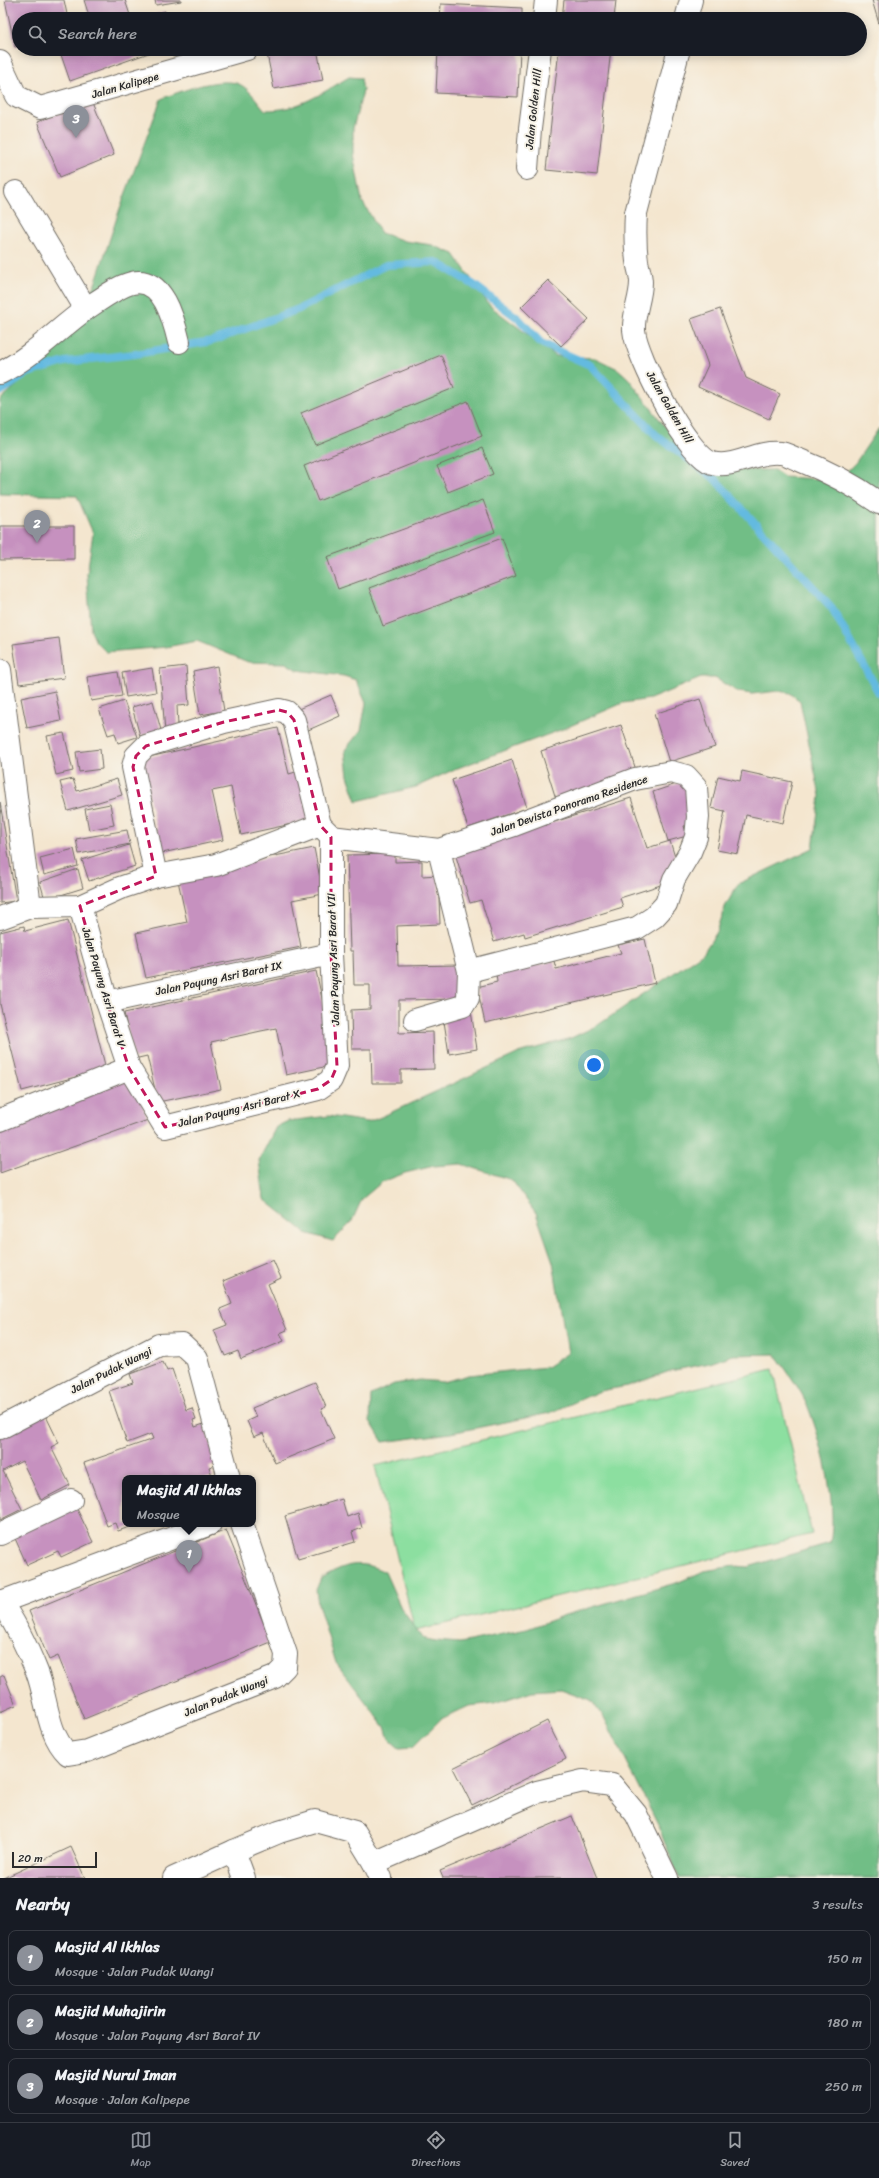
<!DOCTYPE html>
<html lang="en">
<head>
<meta charset="utf-8">
<style>
  :root { --surface:#171b24; --page:#20242c; --text:#f1f3f6; --muted:#9ea1a6; --line:#363941; --accent:#8c9099 }
  body { margin:0; font-family:Sriracha,sans-serif; background:var(--page); color:var(--text) }
  .scale { position:absolute; left:12px; bottom:10px; width:85px; box-sizing:border-box; padding-left:4px; border:2px solid #2b2b2b; border-top:0; font-size:11px; line-height:14px; white-space:nowrap; color:#2b2b2b; -webkit-text-stroke:3px #f7f3e8; paint-order:stroke }
  .you { position:absolute; left:594px; top:1065px; width:14px; height:14px; margin:-10px; border:3px solid #fff; border-radius:50%; background:#1a73e8; box-shadow:0 0 0 6px #1a73e833 }
  .badge { display:grid; place-items:center; width:26px; height:26px; border-radius:50%; background:var(--accent); color:#fff; font-size:13px; font-weight:700 }
  .pin { position:absolute; translate:-50% -33px; filter:drop-shadow(0 1px 2px #0008) }
  .pin::after { content:''; position:absolute; top:21px; width:14px; height:12px; background:inherit; clip-path:polygon(0 0,100% 0,50% 100%) }
  .popup { position:absolute; left:122px; top:1475px; width:134px; height:52px; box-sizing:border-box; display:grid; place-content:center; border-radius:8px; background:var(--surface); filter:drop-shadow(0 1px 3px #0005); font-size:13px; white-space:nowrap; color:var(--muted) }
  .popup b { font-size:15px; color:var(--text) }
  .popup::after { content:''; position:absolute; left:50%; top:100%; margin-left:-8px; border:8px solid transparent; border-top-color:var(--surface) }
  .list { margin:0; padding:0; list-style:none }
  h2 { display:flex; justify-content:space-between; align-items:center; height:52px; margin:0; padding:0 16px; font-size:17px }
  h2 small { font-size:13px; font-weight:400; color:var(--muted) }
  .list li { display:grid; grid-template-columns:26px 1fr auto; gap:12px; align-items:center; box-sizing:border-box; height:56px; margin:0 8px 8px; padding:0 8px; border:1px solid var(--line); border-radius:8px }
  .list b { display:block; font-size:15px; white-space:nowrap }
  .list p { margin:0; font-size:13px; white-space:nowrap; color:var(--muted) }
  .list em { font-size:13px; font-style:normal; color:var(--muted) }
  .icon { flex:none; width:22px; height:22px; fill:none; stroke:currentColor; stroke-width:2; stroke-linecap:round; stroke-linejoin:round }
  .map { position:relative; flex:none; width:879px; height:1878px; overflow:hidden }
  .search { position:absolute; background:var(--surface); box-shadow:0 2px 10px #0003; left:12px; right:12px; top:12px; height:44px; display:flex; align-items:center; gap:10px; box-sizing:border-box; padding:0 14px; border-radius:22px; color:var(--muted); font-size:15px }
  .sheet { height:244px; background:var(--surface) }
  nav { display:flex; justify-content:space-around; align-items:center; box-sizing:border-box; height:56px; border-top:1px solid var(--line); background:var(--surface); font-size:11px; color:var(--muted) }
  nav a { display:grid; justify-items:center; gap:2px }
  nav .on { color:var(--accent) }
  .map>svg:first-child { display:block }
</style>
</head>
<body>
<div class="map">
<svg width="879" height="1878" viewBox="0 0 879 1878">
  <rect width="100%" height="100%" fill="#f7f3e8"/>
  <filter id="ink" filterUnits="userSpaceOnUse"><feTurbulence type="fractalNoise" baseFrequency=".025" numOctaves="2"/><feDisplacementMap in="SourceGraphic" scale="8" xChannelSelector="R" yChannelSelector="G"/><feConvolveMatrix kernelMatrix="1 2 1 2 8 2 1 2 1" color-interpolation-filters="sRGB"/></filter>
  <filter id="wash" filterUnits="userSpaceOnUse"><feTurbulence type="fractalNoise" baseFrequency=".012" numOctaves="4" result="noise"/><feDisplacementMap in="SourceGraphic" scale="16" xChannelSelector="R" yChannelSelector="G"/><feGaussianBlur stdDeviation="0.9" result="paint"/><feColorMatrix in="noise" values="0 0 0 0 0 0 0 0 0 0 0 0 0 0 0 0 0 1.4 0 .05"/><feComposite in="paint" operator="in"/></filter>
  <g filter="url(#wash)">
    <rect width="100%" height="100%" fill="#f4e6cf"/>
    <polygon fill="#8cdfa0" stroke="#5c8566" points="773,1369 812,1534 415,1631 375,1466"/>
    <path fill="#71be86" stroke="#4e7458" d="M349 77 361 78 363 91 353 128V154L362 201 381 233 405 241 432 245 454 254 490 306 556 356 595 358 618 369 628 378 667 429 708 470H774L784 477 838 480 856 462 879 428V1878H679L658 1825 606 1721 591 1700 561 1689 532 1691 495 1703 469 1706 441 1719 413 1747 399 1748 389 1739 385 1727 336 1663 318 1604 316 1590 321 1578C346 1564 359 1559 385 1572L401 1608 422 1638 435 1641 460 1643 527 1629 565 1615 679 1582 704 1571 734 1566 748 1567 830 1543C838 1504 821 1436 805 1400 797 1384 785 1369 775 1354L733 1355 710 1363 670 1371 628 1386 600 1391 550 1413 451 1433 383 1442 370 1421 371 1395 394 1384 420 1380 443 1382 469 1375 547 1367 568 1353 553 1262 536 1213 512 1180 461 1164 434 1166 405 1173 382 1182 362 1199 351 1223 333 1241 306 1233 264 1199 259 1160 276 1127 288 1121 329 1116 368 1122 381 1117 519 1053 571 1038 598 1025 703 953 717 932 725 907 738 884 813 848 820 796 800 701 790 693 778 691 752 694 738 692 715 678H701L650 699 623 703 563 729 455 769 416 787 357 801 348 776 345 750 361 730 366 703 356 680 344 676 297 670 286 663 248 662 197 641 166 647 106 652 96 642 91 631 87 574 93 533 77 496 0 494V400L47 358 95 284 119 211 161 99C181 91 214 78 236 83 248 86 257 101 265 110 298 111 322 93 349 77Z"/>
    <g fill="none" stroke-linecap="round" stroke-linejoin="round">
      <polyline stroke="#64bae0" stroke-width="8" points="0,392 28,373 65,362 135,354 212,341 299,309 386,265 436,262 474,285 519,319 541,343 590,365 656,435 714,478 832,608 879,693"/>
    </g>
    <g id="blocks">
      <g fill="#c691bf">
        <polygon points="5,0 64,0 68,19 19,19 19,46 15,47"/>
        <polygon points="84,0 125,0 131,18 90,19"/>
        <polygon points="155,0 181,0 181,1 156,5"/>
        <polygon points="564,0 616,0 614,19 562,19"/>
        <polygon points="872,0 879,0 879,24"/>
        <polygon points="441,4 522,8 522,19 440,19"/>
        <polygon points="165,11 168,19 142,19"/>
        <polygon points="59,49 160,49 70,81"/>
        <polygon points="266,49 317,49 323,80 274,89"/>
        <polygon points="438,49 520,49 518,97 436,93"/>
        <polygon points="559,49 611,49 597,175 546,170"/>
        <polygon points="92,100 114,155 60,177 37,122"/>
        <polygon points="548,280 589,319 561,346 521,307"/>
        <polygon points="720,309 746,378 780,394 769,419 698,387 708,365 691,319"/>
        <polygon points="441,355 454,388 315,445 301,413"/>
        <polygon points="468,401 482,436 318,501 304,466"/>
        <polygon points="482,448 493,474 448,492 437,466"/>
        <polygon points="483,500 495,532 338,589 327,557"/>
        <polygon points="0,526 74,526 74,559 0,560"/>
        <polygon points="502,538 516,576 383,626 369,588"/>
        <polygon points="59,638 64,678 19,684 13,644"/>
        <polygon points="186,666 189,705 177,706 178,726 165,732 160,669"/>
        <polygon points="217,666 224,711 200,715 193,671"/>
        <polygon points="152,668 156,692 126,697 122,673"/>
        <polygon points="118,672 122,696 91,701 87,677"/>
        <polygon points="55,691 61,721 27,728 21,698"/>
        <polygon points="331,695 340,716 306,731 296,710"/>
        <polygon points="700,699 715,747 669,762 654,714"/>
        <polygon points="124,701 137,737 118,743 115,733 108,735 99,709"/>
        <polygon points="153,701 161,730 140,736 132,707"/>
        <polygon points="621,725 637,773 556,799 541,751"/>
        <polygon points="278,728 289,774 299,771 310,820 241,835 231,787 222,789 212,791 223,840 162,853 140,759"/>
        <polygon points="64,733 73,771 56,775 47,736"/>
        <polygon points="100,749 102,769 79,772 76,752"/>
        <polygon points="512,760 527,808 468,828 452,780"/>
        <polygon points="742,771 792,782 783,823 746,815 738,854 717,850 725,811 711,808 718,776 740,781"/>
        <polygon points="73,779 77,791 117,779 122,795 68,811 60,782"/>
        <polygon points="685,781 693,823 684,826 687,836 668,841 653,792"/>
        <polygon points="631,798 647,848 670,841 678,867 666,870 670,882 620,898 623,907 525,937 524,933 494,942 481,900 470,903 455,853"/>
        <polygon points="0,802 16,901 0,903"/>
        <polygon points="110,804 114,825 89,830 85,809"/>
        <polygon points="127,830 130,844 79,854 76,839"/>
        <polygon points="129,845 135,866 89,881 82,860"/>
        <polygon points="314,848 323,894 292,900 301,947 146,978 136,933 187,922 177,876"/>
        <polygon points="74,849 78,866 44,875 40,858"/>
        <polygon points="395,854 395,862 422,861 422,876 438,875 440,924 397,926 398,966 461,965 462,999 399,1000 399,1033 433,1032 434,1069 401,1070 401,1083 372,1083 371,1049 352,1049 351,1010 370,1009 370,985 354,985 353,951 350,951 347,855"/>
        <polygon points="78,869 83,888 45,900 40,882"/>
        <polygon points="68,920 106,1069 22,1091 0,1004 0,932 24,926 25,931"/>
        <polygon points="645,939 655,983 485,1023 477,987 497,982 496,974 554,961 556,969 621,953 618,945"/>
        <polygon points="316,971 326,1017 323,1018 333,1065 286,1075 276,1028 261,1031 211,1042 221,1089 158,1102 147,1056 134,1059 124,1013"/>
        <polygon points="471,1011 477,1049 449,1054 443,1015"/>
        <polygon points="133,1078 148,1120 0,1173 0,1125"/>
        <polygon points="273,1260 281,1278 268,1284 287,1330 280,1333 284,1341 241,1359 238,1351 225,1356 214,1330 227,1325 220,1309 232,1304 223,1281"/>
        <polygon points="163,1362 167,1371 172,1369 186,1410 192,1408 196,1419 193,1420 195,1427 204,1424 218,1464 209,1467 213,1478 125,1478 125,1524 138,1524 118,1531 115,1523 107,1526 84,1463 153,1439 151,1434 127,1443 109,1391 133,1383 130,1374"/>
        <polygon points="315,1382 326,1407 321,1409 334,1439 275,1463 263,1433 254,1437 247,1421 256,1417 252,1408"/>
        <polygon points="44,1412 59,1443 51,1447 70,1485 41,1500 22,1461 3,1471 22,1509 0,1520 0,1433"/>
        <polygon points="342,1499 347,1517 358,1513 362,1528 352,1532 355,1542 298,1559 285,1516"/>
        <polygon points="75,1505 93,1542 61,1557 58,1551 27,1565 13,1534"/>
        <polygon points="226,1530 271,1642 84,1719 58,1656 49,1660 29,1611"/>
        <polygon points="4,1675 16,1705 0,1712 0,1677"/>
        <polygon points="547,1721 566,1759 472,1805 453,1768"/>
        <polygon points="572,1816 597,1878 443,1878 440,1871"/>
        <polygon points="71,1847 85,1878 4,1878"/>
      </g>
    </g>
  </g>
  <g filter="url(#ink)">
    <use href="#blocks" fill-opacity="0" stroke="#716c64" stroke-width="1"/>
    <g fill="none" stroke-linecap="round" stroke-linejoin="round">
      <defs>
        <g id="minor">
          <polyline points="544,19 546,0"/>
          <polyline points="686,19 691,0"/>
          <path d="M679 49 636 213C635 230 635 245 637 261 638 268 641 275 641 282 641 298 633 314 634 330 636 356 687 455 712 463 734 469 757 450 780 453 785 453 792 457 797 459 825 470 854 485 879 503"/>
          <polyline points="0,62 16,96 40,108 247,49"/>
          <polyline points="527,169 530,129 540,49"/>
          <path d="M86 309C100 300 116 287 132 283 163 275 174 321 179 342"/>
          <path d="M0 373C32 357 57 330 86 309L16 192"/>
          <polyline points="0,670 30,907"/>
          <polyline points="331,837 439,850 469,971 637,928 654,917 666,904 674,879 690,852 696,837 698,817 696,787 686,776 671,772 635,779 514,825 439,850"/>
          <polyline points="156,876 133,767 136,756 146,746 224,722 279,710 287,712 294,720 320,825"/>
          <polyline points="80,906 107,1002 129,1068 165,1127 318,1089 331,1080 337,1066 331,954 331,837"/>
          <polyline points="0,918 30,907 80,906 120,888 156,876 216,865 320,825 331,836"/>
          <polyline points="107,1002 331,954"/>
          <polyline points="415,1020 463,1006 468,998 469,971"/>
          <polyline points="0,1120 129,1068"/>
          <polyline points="0,1428 159,1345 182,1344 197,1358 229,1478"/>
          <polyline points="0,1534 71,1500"/>
          <path d="M0 1601C15 1622 27 1647 37 1672 47 1698 47 1734 68 1754L87 1751 275 1677 285 1667 286 1654 242 1524"/>
          <polyline points="1,1602 210,1524"/>
          <polyline points="234,1851 279,1832 315,1821 355,1832 374,1863 381,1878"/>
          <polyline points="374,1863 537,1792 583,1781 612,1785 636,1814 667,1878"/>
          <polyline points="174,1878 234,1851 244,1878"/>
        </g>
      </defs>
      <use href="#minor" stroke="#716c64" stroke-width="24"/>
      <use href="#minor" stroke="#fff" stroke-width="22"/>
    </g>
  </g>
  <path fill="none" stroke="#c2185b" stroke-width="3" stroke-dasharray="8 5" stroke-linejoin="round" d="M279 710 287 712 294 720 320 825 331 837V954L337 1066 331 1080 318 1089 165 1127 129 1068 107 1002 80 906 156 876 133 767 136 756 146 746 224 722Z"/>
  <g text-anchor="middle" stroke-width="4" stroke-linejoin="round" paint-order="stroke">
    <g font-size="11" fill="#2b2b2b" stroke="#f7f3e8">
      <text transform="translate(125 85) rotate(-16)" y="4">Jalan Kalipepe</text>
      <text transform="translate(533 109) rotate(-84)" y="4">Jalan Golden Hill</text>
      <text transform="translate(670 407) rotate(60)" y="4">Jalan Golden Hill</text>
      <text transform="translate(569 805) rotate(-19)" y="4">Jalan Devista Panorama Residence</text>
      <text transform="translate(333 959) rotate(-92)" y="4">Jalan Payung Asri Barat VII</text>
      <text transform="translate(219 978) rotate(-12)" y="4">Jalan Payung Asri Barat IX</text>
      <text transform="translate(104 987) rotate(73)" y="4">Jalan Payung Asri Barat V</text>
      <text transform="translate(239 1108) rotate(-14)" y="4">Jalan Payung Asri Barat X</text>
      <text transform="translate(111 1370) rotate(-27)" y="4">Jalan Pudak Wangi</text>
      <text transform="translate(226 1696) rotate(-22)" y="4">Jalan Pudak Wangi</text>
    </g>
  </g>
</svg>
<div class="scale">20 m</div>
<div class="you"></div>
<div class="pin badge" style="left:189px;top:1573px">1</div>
<div class="popup"><b>Masjid Al Ikhlas</b>Mosque</div>
<div class="pin badge" style="left:37px;top:543px">2</div>
<div class="pin badge" style="left:76px;top:138px">3</div>
<div class="search"><svg class="icon" aria-label="search" viewBox="0 0 24 24"><circle cx="10" cy="10" r="6"/><path d="M15 15l6 6"/></svg>Search here</div>
</div>
<section class="sheet">
<h2>Nearby<small>3 results</small></h2>
<ul class="list">
<li><span class="badge">1</span><div><b>Masjid Al Ikhlas</b><p>Mosque · Jalan Pudak Wangi</p></div><em>150 m</em></li>
<li><span class="badge">2</span><div><b>Masjid Muhajirin</b><p>Mosque · Jalan Payung Asri Barat IV</p></div><em>180 m</em></li>
<li><span class="badge">3</span><div><b>Masjid Nurul Iman</b><p>Mosque · Jalan Kalipepe</p></div><em>250 m</em></li>
</ul>
</section>
<nav>
<a class="on"><svg class="icon" aria-label="map" viewBox="0 0 24 24"><path d="M3 6l6-2 6 2 6-2v14l-6 2-6-2-6 2zM9 4v14M15 6v14"/></svg>Map</a>
<a><svg class="icon" aria-label="directions" viewBox="0 0 24 24"><path d="M12 3l9 9-9 9-9-9zM9 14v-3h6M13 9l2 2-2 2"/></svg>Directions</a>
<a><svg class="icon" aria-label="saved" viewBox="0 0 24 24"><path d="M7 4h10v16l-5-4-5 4z"/></svg>Saved</a>
</nav>
</body>
</html>
